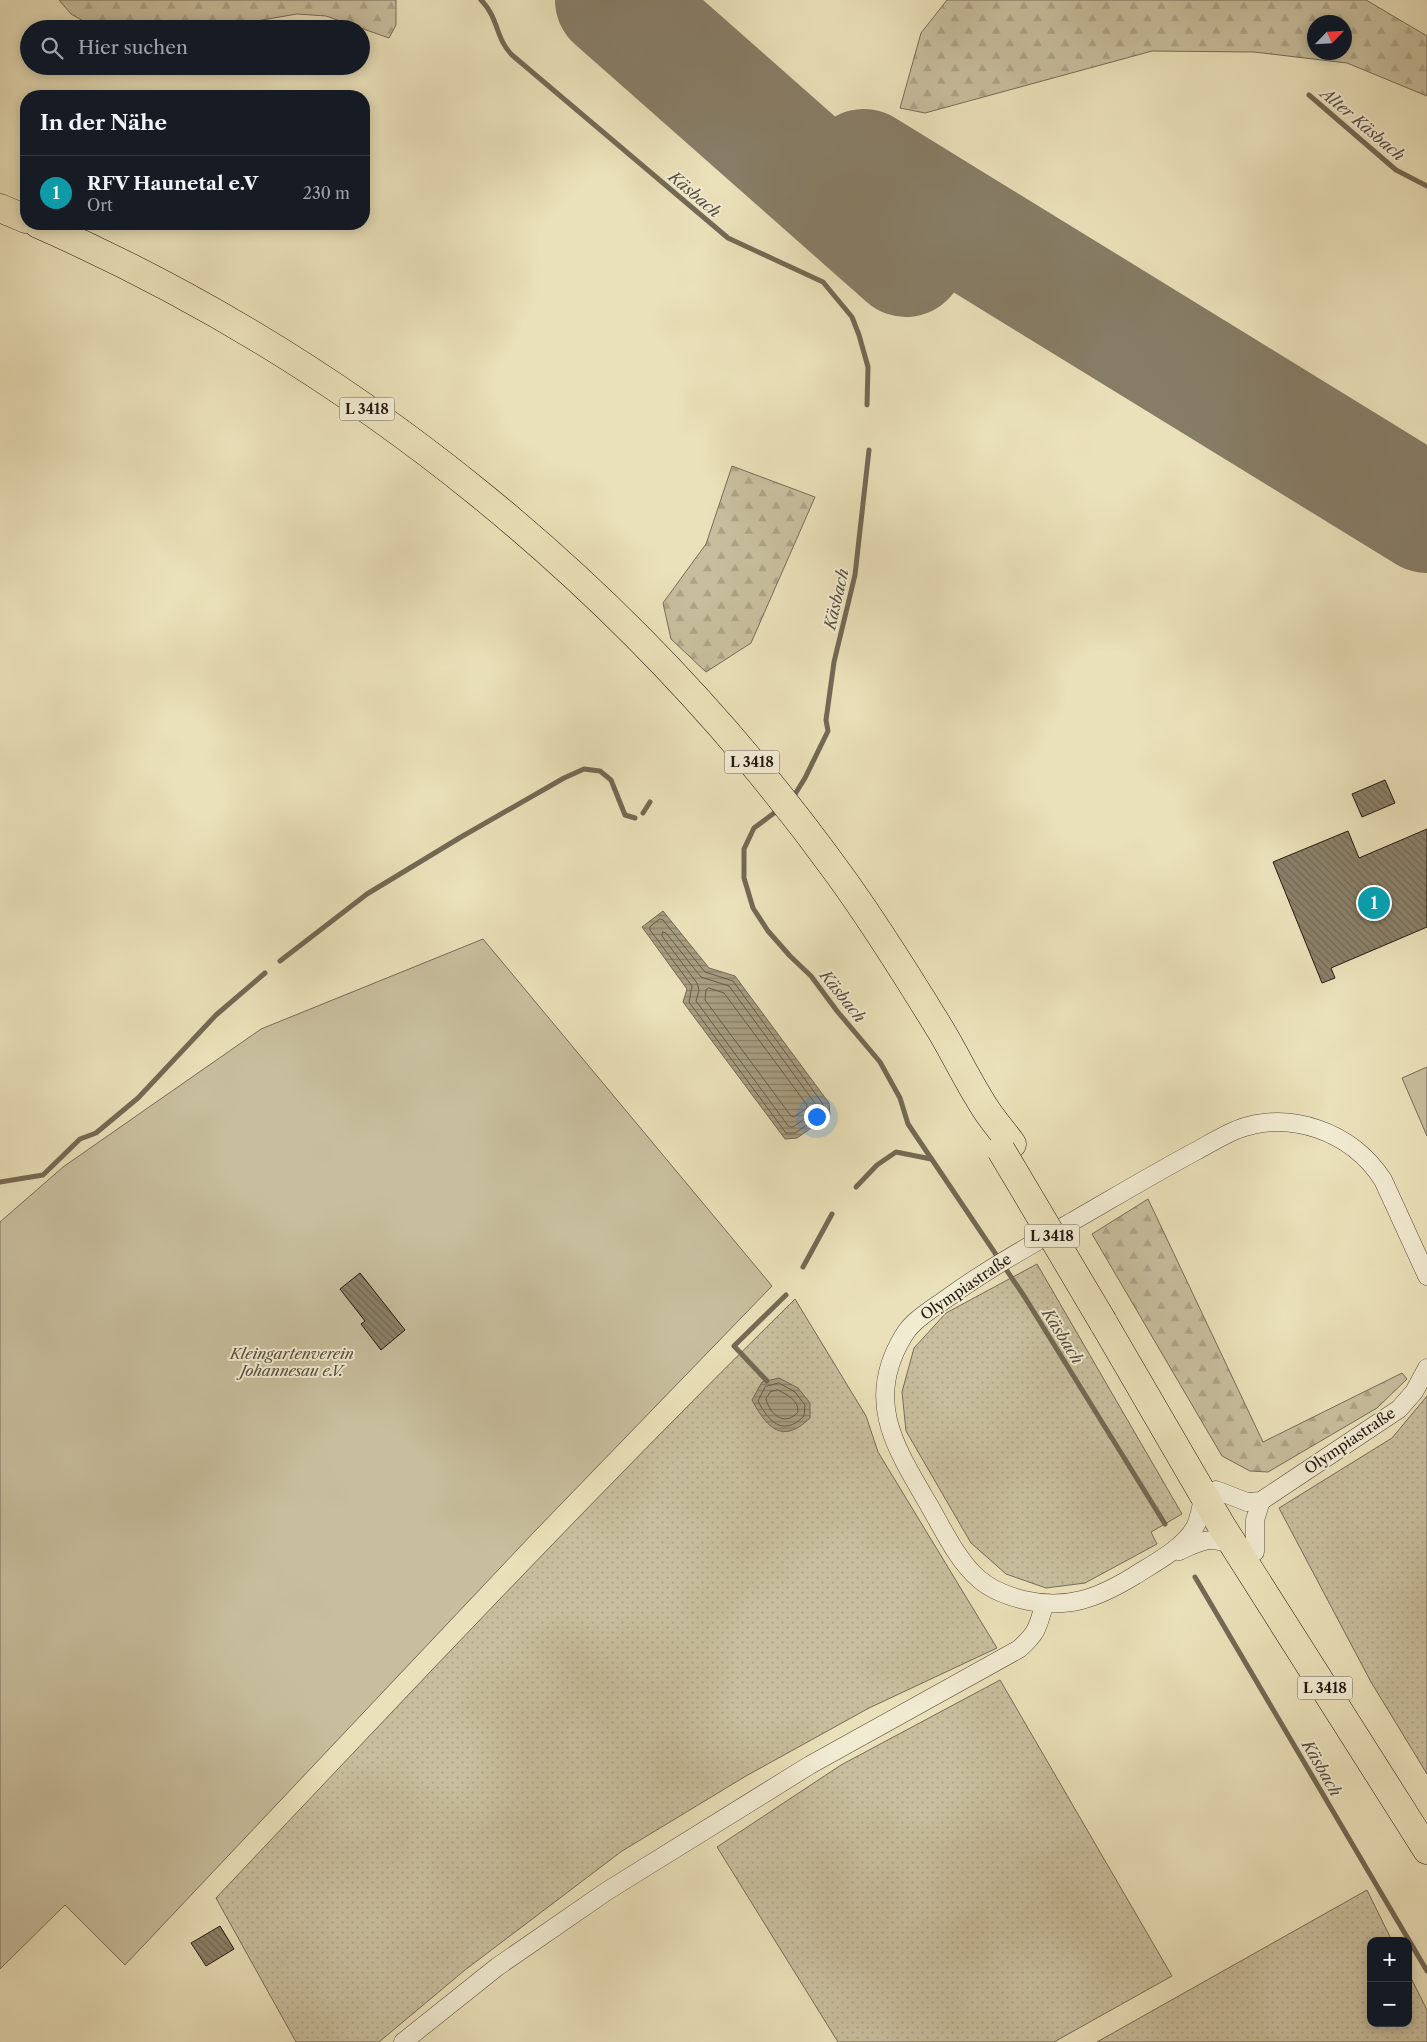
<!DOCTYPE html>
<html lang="de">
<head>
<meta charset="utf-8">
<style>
  :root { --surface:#171b24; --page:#20242c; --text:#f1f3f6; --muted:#9ea1a6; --line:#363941; --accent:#0b8043 }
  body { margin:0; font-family:"Libre Caslon Text",serif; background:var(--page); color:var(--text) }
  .controls { position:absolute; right:15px; bottom:15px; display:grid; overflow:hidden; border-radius:10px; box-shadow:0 2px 12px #0003 }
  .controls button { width:45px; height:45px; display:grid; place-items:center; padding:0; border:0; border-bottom:1px solid var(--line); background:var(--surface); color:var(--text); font:25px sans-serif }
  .compass { position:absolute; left:1307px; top:15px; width:45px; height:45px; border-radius:50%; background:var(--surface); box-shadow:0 2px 12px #0003; rotate:65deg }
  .you { position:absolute; left:816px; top:1116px; width:18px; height:18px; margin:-12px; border:4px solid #fff; border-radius:50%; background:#1a73e8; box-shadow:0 0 0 8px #1a73e833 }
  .badge { display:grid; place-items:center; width:32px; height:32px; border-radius:50%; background:var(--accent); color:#fff; font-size:16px; font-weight:700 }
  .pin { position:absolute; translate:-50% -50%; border:2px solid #fff; box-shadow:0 1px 5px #0006 }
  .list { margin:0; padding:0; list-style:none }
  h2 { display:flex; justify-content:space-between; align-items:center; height:65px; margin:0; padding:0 20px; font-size:21px }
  h2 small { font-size:16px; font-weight:400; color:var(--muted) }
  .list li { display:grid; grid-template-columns:32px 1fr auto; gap:15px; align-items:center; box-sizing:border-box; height:75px; padding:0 20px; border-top:1px solid var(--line) }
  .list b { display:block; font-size:19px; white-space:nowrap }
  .list p { margin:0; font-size:16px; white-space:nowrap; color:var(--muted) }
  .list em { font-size:16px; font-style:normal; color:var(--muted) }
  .icon { flex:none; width:28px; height:28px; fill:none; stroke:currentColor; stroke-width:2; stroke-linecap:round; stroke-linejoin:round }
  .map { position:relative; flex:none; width:1427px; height:2042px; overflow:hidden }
  .search { position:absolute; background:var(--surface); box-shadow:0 2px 12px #0003; left:20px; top:20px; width:350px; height:55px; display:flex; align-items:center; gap:12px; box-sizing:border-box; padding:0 18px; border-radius:28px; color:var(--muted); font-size:19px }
  .panel { position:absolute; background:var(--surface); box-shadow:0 2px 12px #0003; left:20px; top:90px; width:350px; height:140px; border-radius:20px }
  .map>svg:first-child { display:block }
</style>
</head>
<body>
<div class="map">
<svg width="1427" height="2042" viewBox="0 0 1427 2042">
  <defs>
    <pattern id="grass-dots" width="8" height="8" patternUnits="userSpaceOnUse" patternTransform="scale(1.25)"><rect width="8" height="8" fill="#c8be9d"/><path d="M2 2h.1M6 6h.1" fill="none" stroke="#aca386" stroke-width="1.8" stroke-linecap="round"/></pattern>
    <pattern id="forest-firs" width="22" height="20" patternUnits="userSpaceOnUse" patternTransform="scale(1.25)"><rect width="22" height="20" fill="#c8be9d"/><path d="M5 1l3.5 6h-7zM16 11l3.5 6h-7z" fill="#aca386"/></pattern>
    <pattern id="water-rules" width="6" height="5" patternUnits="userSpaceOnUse" patternTransform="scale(1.25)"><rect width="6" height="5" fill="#a79d80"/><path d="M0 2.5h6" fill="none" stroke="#887f67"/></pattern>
    <pattern id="building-back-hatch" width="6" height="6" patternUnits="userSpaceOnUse" patternTransform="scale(1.25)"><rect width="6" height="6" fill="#8b8169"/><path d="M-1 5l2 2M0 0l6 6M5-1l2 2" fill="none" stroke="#716955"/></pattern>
  </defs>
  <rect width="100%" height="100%" fill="#eae0b9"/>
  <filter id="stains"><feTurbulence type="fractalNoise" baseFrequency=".004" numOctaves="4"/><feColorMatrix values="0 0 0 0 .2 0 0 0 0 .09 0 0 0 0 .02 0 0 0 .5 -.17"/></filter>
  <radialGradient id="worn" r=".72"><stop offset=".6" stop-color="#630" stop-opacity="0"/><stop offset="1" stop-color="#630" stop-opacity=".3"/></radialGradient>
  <g fill="url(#grass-dots)" stroke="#766c58">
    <polygon points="1037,1264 1182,1514 1151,1532 1157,1544 1085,1583 1046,1588 1006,1574 971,1543 906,1431 902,1392 914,1348 946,1313"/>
    <path d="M795 1299 866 1416 878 1452 997 1648 869 1708 746 1776 622 1851 465 1970 379 2042H296L216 1898C407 1696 597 1494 795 1299Z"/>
    <polygon points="1427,1396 1427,1774 1371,1682 1279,1508 1392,1438"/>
    <polygon points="1000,1680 1172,1976 1054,2042 838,2042 717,1847 841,1765"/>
    <polygon points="1367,1890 1392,1941 1371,1941 1371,2023 1408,2023 1408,1972 1427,2010 1427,2042 1097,2042"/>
  </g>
  <g fill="url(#forest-firs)" stroke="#766c58" fill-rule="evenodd">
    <polygon points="59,0 396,0 396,25 389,38 326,16 297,14 262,20 229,29 97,29 71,14"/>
    <path d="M947 0H1366L1427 36V96L1347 63 1254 52 1152 51 925 113 900 108 921 33ZM1344 22V52H1314V22Z"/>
    <polygon points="732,466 815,497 751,643 706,672 671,639 663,603 706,544"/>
    <polygon points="1148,1199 1263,1442 1402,1373 1407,1379 1377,1408 1268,1472 1250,1471 1222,1456 1092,1234"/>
  </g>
  <g fill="#c8be9d" stroke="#766c58">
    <polygon points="483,939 772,1286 534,1532 125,1965 65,1905 0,1969 0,1222 63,1167 261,1029"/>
    <polygon points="1427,1067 1427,1136 1402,1078"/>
  </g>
  <g fill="url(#water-rules)" stroke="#736954">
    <polygon points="663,911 709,968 735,976 829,1103 830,1115 797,1138 785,1139 683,1002 687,989 642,927"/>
    <path d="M779 1378 798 1388 810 1403V1418C782 1445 767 1428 752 1400L762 1382Z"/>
  </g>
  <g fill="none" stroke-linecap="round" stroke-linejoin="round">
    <g stroke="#665c49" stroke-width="1">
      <polygon points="660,919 663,920 705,972 733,981 823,1104 824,1113 795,1133 786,1133 689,1002 692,986 650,930 650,927"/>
      <polygon points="663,932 666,933 701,977 729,986 817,1106 817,1110 793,1127 789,1127 696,1001 699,990 697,983 662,936"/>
      <polygon points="709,988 724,993 807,1105 807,1108 794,1117 791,1116 705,1000 706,990"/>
      <path d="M779 1383 795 1392 805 1405 804 1416C783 1437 769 1422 758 1401L765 1387Z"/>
      <path d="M778 1390C787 1395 799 1400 798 1412 785 1427 770 1415 766 1399L770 1392Z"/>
    </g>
    <g stroke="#736954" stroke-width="5">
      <path d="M481 0C499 18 495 38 512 55L728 238 823 282 852 317 859 335 868 367 867 405"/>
      <polyline points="1309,95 1396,170 1427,186"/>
      <polyline points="792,799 805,778 828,731 826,720 834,662 855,575 869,450"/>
      <polyline points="778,810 754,828 744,849 744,878 753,908 768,931 790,956 811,976 837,1011 880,1062 900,1098 908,1124 1024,1296 1165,1524"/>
      <polyline points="643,813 650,802"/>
      <polyline points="280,961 367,894 461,837 564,778 584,769 600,771 611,780 625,815 635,818"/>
      <polyline points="0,1182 43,1175 80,1139 96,1133 138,1098 216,1015 265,973"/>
      <polyline points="856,1187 877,1165 896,1152 931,1159"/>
      <polyline points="803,1267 832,1214"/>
      <polyline points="767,1381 734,1346 786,1295"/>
      <polyline points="1195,1577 1427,1971"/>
    </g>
    <g stroke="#877d66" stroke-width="118">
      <polyline points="614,0 906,258"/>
      <polyline points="864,168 1427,514"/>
    </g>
  </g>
  <g fill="url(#building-back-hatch)" stroke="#241a12">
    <polygon points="1385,780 1395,803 1362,817 1352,794"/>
    <polygon points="1427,829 1427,927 1331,968 1335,978 1322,983 1273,862 1348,831 1359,858"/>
    <polygon points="360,1273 405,1330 381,1350 361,1324 365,1321 340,1289"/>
    <polygon points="220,1926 234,1949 206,1966 191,1943"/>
  </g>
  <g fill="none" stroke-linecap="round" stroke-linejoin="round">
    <defs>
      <g id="minor">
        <polyline points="1216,1490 1247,1502 1261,1501 1399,1409 1414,1392 1427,1368"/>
        <path d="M1204 1495C1201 1505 1200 1518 1195 1527 1185 1547 1153 1564 1134 1576 1098 1598 1067 1610 1024 1600 1008 1596 991 1590 979 1579 957 1561 941 1525 926 1500 893 1444 865 1398 904 1335 913 1320 932 1309 946 1299 987 1269 1031 1245 1075 1220 1115 1197 1155 1173 1196 1151 1209 1144 1222 1136 1236 1130 1290 1109 1352 1132 1383 1180L1427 1276"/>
        <path d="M1179 1551C1201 1541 1211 1535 1234 1546"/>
        <polyline points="1255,1552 1255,1520 1261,1501"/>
        <path d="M403 2042 497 1967 607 1891 810 1765 1019 1649C1037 1633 1038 1627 1044 1605"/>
      </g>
      <g id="primary">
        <polyline points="0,208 26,219"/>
        <path d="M38 224C357 364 634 591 838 873 876 925 910 980 943 1034 958 1060 971 1087 987 1111 995 1123 1004 1133 1012 1144"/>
        <polyline points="1103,1322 1221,1525 1427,1850"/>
      </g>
    </defs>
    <use href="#minor" stroke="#564c3c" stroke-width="19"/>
    <use href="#primary" stroke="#241a12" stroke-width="29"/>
    <use href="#minor" stroke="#f1ebd2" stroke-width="18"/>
    <use href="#primary" stroke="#eae0b9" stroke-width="28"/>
    <defs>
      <polyline id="primary-bridge" points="1001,1150 1103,1322"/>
    </defs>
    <use href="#primary-bridge" stroke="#241a12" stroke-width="29" stroke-linecap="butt"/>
    <use href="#primary-bridge" stroke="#eae0b9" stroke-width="28"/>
  </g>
  <g text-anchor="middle" stroke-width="4" stroke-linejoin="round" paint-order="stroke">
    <g fill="#f1ebd2" stroke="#62594c" stroke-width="1">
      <rect x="339.5" y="397.5" width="55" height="23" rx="4"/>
      <rect x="724.5" y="750.5" width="55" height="23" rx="4"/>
      <rect x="1024.5" y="1224.5" width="55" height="23" rx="4"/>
      <rect x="1297.5" y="1676.5" width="55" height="23" rx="4"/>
    </g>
    <g font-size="14" font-weight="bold" fill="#241a12">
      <text x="367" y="414">L 3418</text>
      <text x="752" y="767">L 3418</text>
      <text x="1052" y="1241">L 3418</text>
      <text x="1325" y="1693">L 3418</text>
    </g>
    <g font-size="15" fill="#241a12" stroke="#f1ebd2">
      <text transform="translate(966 1287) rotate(-34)" y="5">Olympiastraße</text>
      <text transform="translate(1350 1441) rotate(-34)" y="5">Olympiastraße</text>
    </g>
    <g font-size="15" font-style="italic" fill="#554b3c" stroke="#f1ebd2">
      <text x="292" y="1359">Kleingartenverein<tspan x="292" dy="17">Johannesau e.V.</tspan></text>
    </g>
    <g font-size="16" font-style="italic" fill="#584e3e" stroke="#f1ebd2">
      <text transform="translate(1363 124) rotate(40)" y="6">Alter Käsbach</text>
      <text transform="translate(695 194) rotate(40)" y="6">Käsbach</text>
      <text transform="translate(836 599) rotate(-77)" y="6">Käsbach</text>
      <text transform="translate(843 996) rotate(51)" y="6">Käsbach</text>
      <text transform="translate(1063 1336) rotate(58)" y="6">Käsbach</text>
      <text transform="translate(1322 1768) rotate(60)" y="6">Käsbach</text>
    </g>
  </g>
  <rect width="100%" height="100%" filter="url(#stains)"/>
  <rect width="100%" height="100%" fill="url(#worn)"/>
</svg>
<div class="controls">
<button>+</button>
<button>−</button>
</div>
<svg class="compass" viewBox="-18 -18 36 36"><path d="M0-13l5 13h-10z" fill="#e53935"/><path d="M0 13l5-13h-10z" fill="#9ea1a6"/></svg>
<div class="you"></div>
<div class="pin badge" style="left:1374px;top:903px;background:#0f9aa8">1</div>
<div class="search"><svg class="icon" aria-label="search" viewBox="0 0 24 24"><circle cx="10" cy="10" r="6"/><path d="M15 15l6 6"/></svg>Hier suchen</div>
<section class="panel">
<h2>In der Nähe<small></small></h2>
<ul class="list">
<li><span class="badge" style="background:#0f9aa8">1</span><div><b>RFV Haunetal e.V</b><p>Ort</p></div><em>230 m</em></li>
</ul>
</section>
</div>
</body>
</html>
